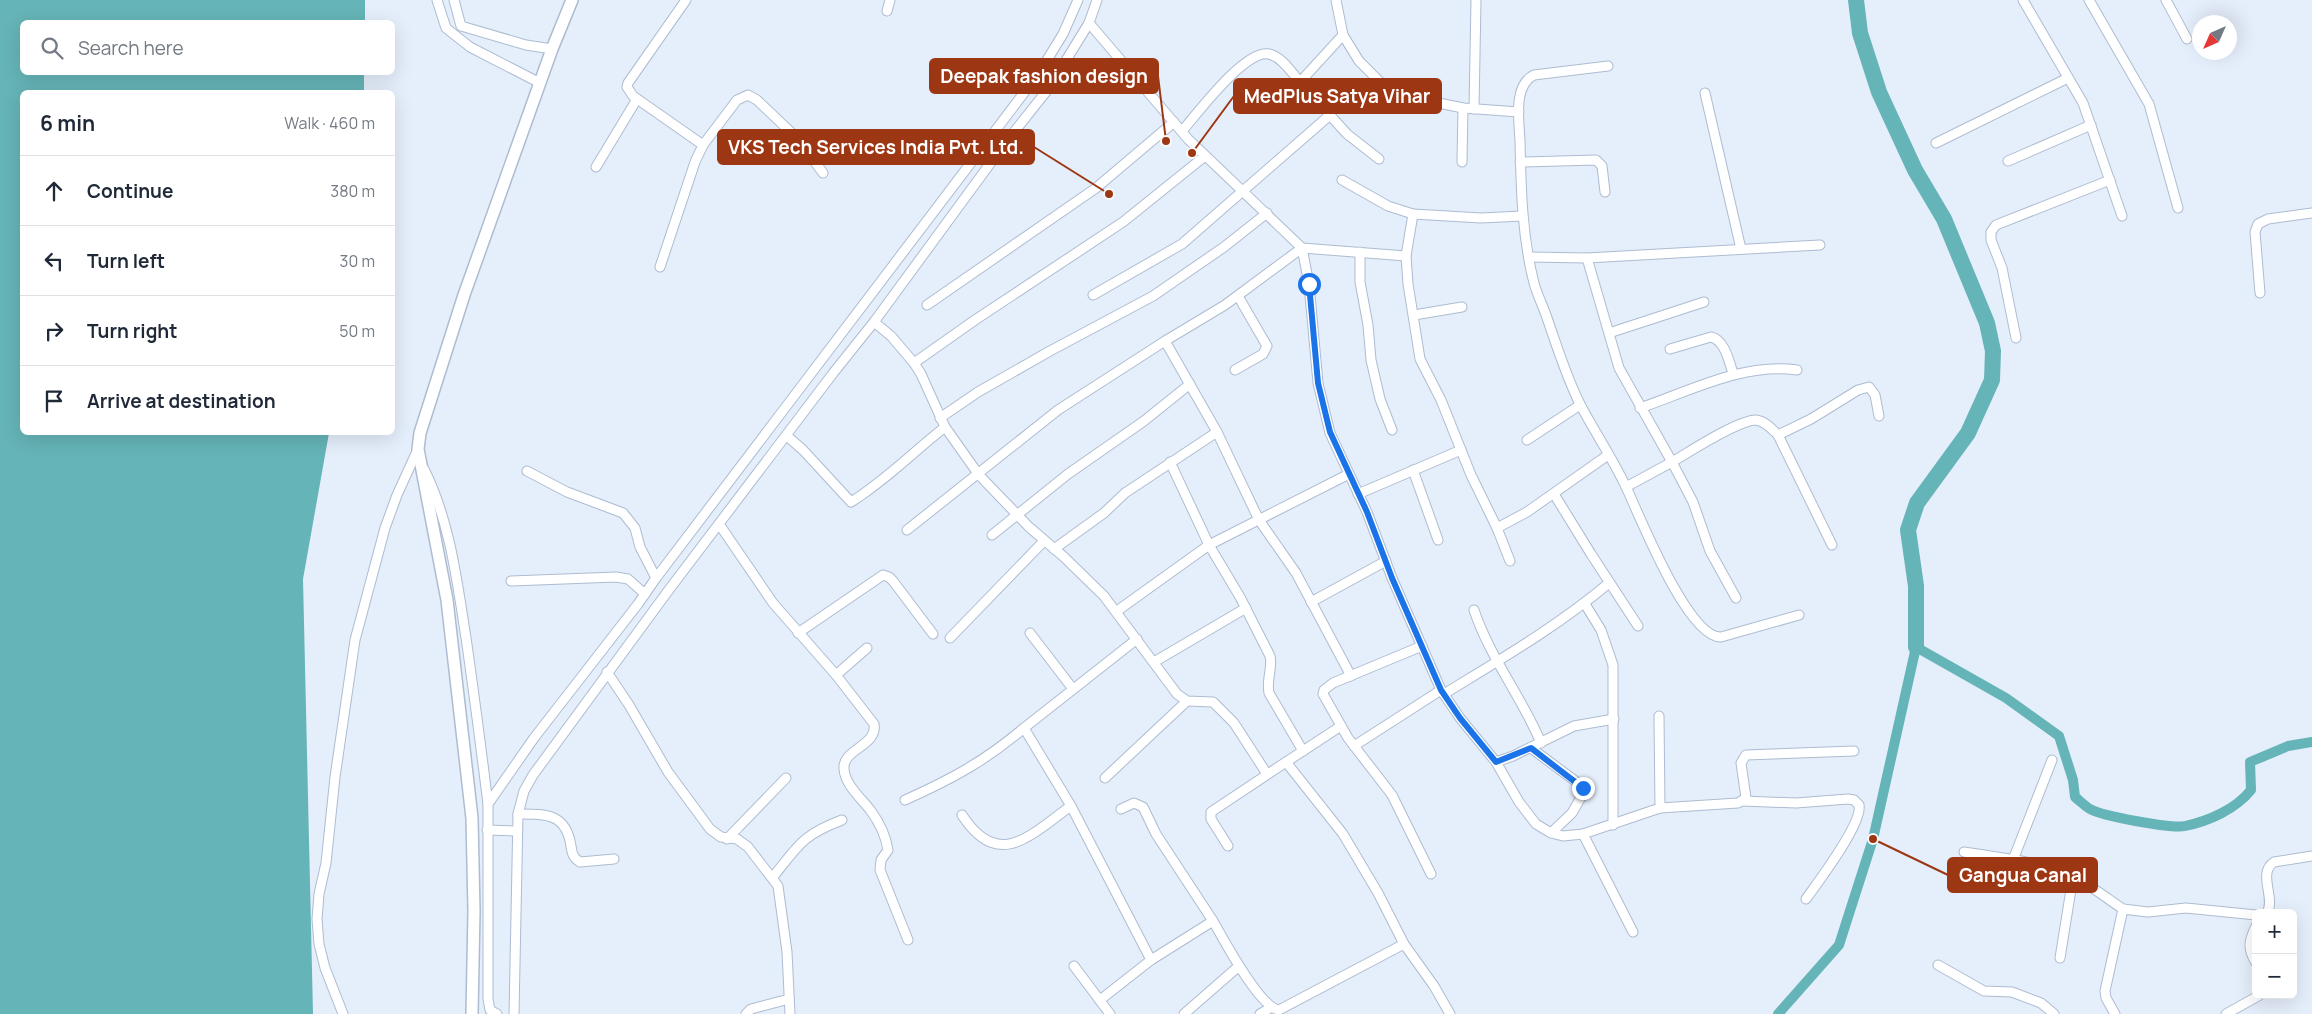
<!DOCTYPE html>
<html lang="en">
<head>
<meta charset="utf-8">
<style>
  :root { --surface:#fff; --page:#f6f6f7; --text:#1f2937; --muted:#747a83; --line:#e0e1e3 }
  body { margin:0; font-family:Manrope,sans-serif; background:var(--page); color:var(--text) }
  .controls { position:absolute; right:15px; bottom:15px; display:grid; overflow:hidden; border-radius:8px; box-shadow:0 5px 20px #0002 }
  .controls button { width:45px; height:45px; display:grid; place-items:center; padding:0; border:0; border-bottom:1px solid var(--line); background:var(--surface); color:var(--text); font:25px sans-serif }
  .compass { position:absolute; left:2192px; top:15px; width:45px; height:45px; border-radius:50%; background:var(--surface); box-shadow:0 5px 20px #0002; rotate:225deg }
  .stop { position:absolute; width:15px; height:15px; margin:-11px; border:4px solid #1a73e8; border-radius:50%; background:#fff }
  .stop.end { background:#1a73e8; border-color:#fff; box-shadow:0 1px 5px #0008 }
  .list { margin:0; padding:0; list-style:none }
  h2 { display:flex; justify-content:space-between; align-items:center; height:65px; margin:0; padding:0 20px; font-size:21px }
  h2 small { font-size:16px; font-weight:400; color:var(--muted) }
  .list li { display:grid; grid-template-columns:32px 1fr auto; gap:15px; align-items:center; box-sizing:border-box; height:70px; padding:0 20px; border-top:1px solid var(--line) }
  .list b { display:block; font-size:19px; white-space:nowrap }
  .list em { font-size:16px; font-style:normal; color:var(--muted) }
  .icon { flex:none; width:28px; height:28px; fill:none; stroke:currentColor; stroke-width:2; stroke-linecap:round; stroke-linejoin:round }
  .map { position:relative; flex:none; width:2312px; height:1014px; overflow:hidden }
  .search { position:absolute; background:var(--surface); box-shadow:0 5px 20px #0002; left:20px; top:20px; width:375px; height:55px; display:flex; align-items:center; gap:12px; box-sizing:border-box; padding:0 18px; border-radius:8px; color:var(--muted); font-size:19px }
  .panel { position:absolute; background:var(--surface); box-shadow:0 5px 20px #0002; left:20px; top:90px; width:375px; height:345px; border-radius:8px }
  .map>svg:first-child { display:block }
</style>
</head>
<body>
<div class="map">
<svg width="2312" height="1014" viewBox="0 0 2312 1014">
  <rect width="100%" height="100%" fill="#e5eefb"/>
  <polygon fill="#65b4b7" points="0,0 365,0 365,22 22,22 22,72 364,73 364,92 22,92 22,432 329,433 303,579 313,1014 0,1014"/>
  <g fill="none" stroke-linecap="round" stroke-linejoin="round">
    <path stroke="#65b4b7" stroke-width="10" d="M1778 1014 1839 945 1873 839 1916 647 2006 698 2059 736 2073 780 2075 797C2080 801 2085 806 2090 809 2102 816 2172 829 2185 826 2209 821 2236 809 2251 790L2250 762 2288 746 2312 742"/>
    <polyline stroke="#65b4b7" stroke-width="16" points="1856,0 1860,33 1879,92 1915,170 1944,219 1987,323 1993,351 1992,380 1968,433 1917,503 1908,530 1916,586 1916,647"/>
    <defs>
      <g id="minor">
        <polyline points="437,0 446,28 470,47 540,83"/>
        <polyline points="454,0 461,26 526,45 552,49"/>
        <polyline points="1336,0 1343,35 1359,61 1380,82 1424,100 1463,108 1519,112"/>
        <polyline points="2023,0 2083,103 2122,216"/>
        <polyline points="2089,0 2149,104 2178,208"/>
        <polyline points="2166,0 2187,39"/>
        <polyline points="887,11 890,0"/>
        <polyline points="1089,23 1188,139 1302,248 1309,284 1318,383 1330,433 1367,512 1392,578 1441,690 1460,718 1496,762 1519,802 1536,824 1551,833 1563,836 1583,834 1660,808 1738,803 1746,798 1741,763 1746,755 1854,751"/>
        <path d="M1608 66 1534 75C1513 85 1519 121 1520 141 1521 189 1522 236 1534 283 1537 294 1542 304 1546 315 1557 346 1566 377 1581 406 1596 434 1614 461 1627 489 1640 517 1688 638 1721 637L1799 615"/>
        <polyline points="1300,82 1347,134 1379,159"/>
        <polyline points="1705,93 1741,249"/>
        <polyline points="1474,109 1476,0"/>
        <path d="M1182 131C1197 114 1245 49 1269 54 1282 57 1292 73 1300 82L1343 35"/>
        <polyline points="1936,143 2068,78"/>
        <polyline points="703,145 737,100 748,95 757,100 799,140 823,173"/>
        <polyline points="2008,161 2091,125"/>
        <polyline points="1462,162 1463,108"/>
        <polyline points="1520,162 1596,160 1602,166 1605,192"/>
        <polyline points="596,167 637,99"/>
        <polyline points="1342,180 1388,206 1413,214 1481,218 1522,216"/>
        <polyline points="1413,214 1406,256 1408,284 1420,359 1441,400 1471,475 1497,528 1510,561"/>
        <polyline points="1360,252 1360,282 1368,325 1371,360 1380,399 1392,430"/>
        <polyline points="1529,257 1587,258 1619,368 1672,462 1626,487"/>
        <polyline points="1587,258 1820,245"/>
        <polyline points="660,267 695,162 703,145 633,96 627,87 628,83 686,0"/>
        <polyline points="2260,293 2255,232 2258,224 2268,219 2312,213"/>
        <polyline points="1093,295 1182,244 1330,115"/>
        <polyline points="927,305 1096,188 1174,122"/>
        <polyline points="1414,315 1462,307"/>
        <polyline points="874,322 891,336 914,363 921,374 945,427 979,475 1029,527 1064,557 1104,596 1177,694 1187,701 1213,702 1234,723 1267,774"/>
        <polyline points="1609,333 1704,302"/>
        <polyline points="2016,338 2002,268 1991,240 1991,232 1996,225 2110,180"/>
        <polyline points="1165,341 1225,305 1302,248 1406,256"/>
        <path d="M1670 349 1711 337C1725 340 1729 362 1733 373"/>
        <polyline points="914,363 975,320 1123,222 1205,156"/>
        <polyline points="1235,370 1263,354 1267,346 1238,296"/>
        <path d="M1640 408C1690 391 1744 362 1797 370"/>
        <polyline points="940,418 978,392 1050,351 1153,296 1224,247 1267,213"/>
        <polyline points="1217,432 1259,520 1296,573 1351,676"/>
        <polyline points="1778,435 1811,419 1858,390 1869,387 1875,395 1879,416"/>
        <path d="M787 436 803 450 851 502C885 481 913 452 945 427"/>
        <polyline points="1527,440 1580,405"/>
        <path d="M1170 462 1209 545 1240 597 1270 656C1273 669 1266 678 1269 693L1303 751"/>
        <path d="M424 469C450 521 457 581 466 638 474 693 481 748 488 804"/>
        <polyline points="1413,470 1438,540"/>
        <polyline points="527,471 567,492 623,513 635,528 640,547 656,578"/>
        <polyline points="1358,494 1461,450"/>
        <polyline points="1554,494 1591,554 1638,626"/>
        <path d="M719 524 773 603 836 675 874 724C878 746 842 749 844 769 845 785 862 799 871 811 879 822 886 837 888 850L881 860 880 870 908 940"/>
        <polyline points="1497,528 1527,512 1608,455"/>
        <polyline points="907,530 1058,410 1165,341 1217,432 1125,493 1104,513 1054,549"/>
        <polyline points="992,535 1068,474 1144,421 1190,384"/>
        <polyline points="511,581 616,577 628,579 645,594"/>
        <path d="M1736 598 1710 551 1693 502 1672 462C1689 452 1738 420 1756 420 1765 421 1772 429 1778 435L1832 545"/>
        <polyline points="1311,602 1386,561"/>
        <polyline points="1585,604 1601,630 1613,665 1613,825"/>
        <path d="M1474 610C1490 658 1522 697 1541 743"/>
        <polyline points="1117,611 1209,545 1349,474"/>
        <polyline points="798,633 883,575 889,577 893,581 933,634"/>
        <polyline points="1030,633 1073,689"/>
        <polyline points="950,638 1044,541"/>
        <path d="M1137 639 1024 728 1071 806 1151 960 1213 921C1224 940 1259 1007 1279 1010L1404 944"/>
        <polyline points="1422,646 1333,683 1324,690 1323,694 1348,738 1392,795 1431,874"/>
        <polyline points="1154,662 1246,608"/>
        <polyline points="607,672 629,705 668,772 710,829 721,837 737,839 748,847 778,886 787,952 790,1014"/>
        <polyline points="836,675 867,648"/>
        <path d="M1444 694C1501 659 1558 626 1609 583"/>
        <polyline points="1659,716 1660,808"/>
        <polyline points="1354,746 1441,690"/>
        <polyline points="1531,748 1578,783 1584,792 1572,813 1551,833"/>
        <polyline points="1286,762 1341,726"/>
        <polyline points="1496,762 1513,756 1574,726 1614,719"/>
        <polyline points="1105,778 1187,701"/>
        <path d="M905 800C952 779 985 761 1024 728"/>
        <path d="M1742 801 1796 803 1848 799 1854 800 1859 805C1863 823 1818 882 1806 899"/>
        <polyline points="1121,809 1134,803 1143,807 1156,834 1213,921"/>
        <path d="M518 814C546 814 566 813 571 846 572 853 573 858 580 862L614 859"/>
        <path d="M962 815C999 872 1031 834 1071 806"/>
        <polyline points="487,830 517,831"/>
        <polyline points="1583,834 1633,932"/>
        <polyline points="727,839 786,778"/>
        <polyline points="1228,846 1211,819 1211,812 1286,762 1343,834 1378,893 1404,944 1434,986 1450,1014"/>
        <path d="M1964 852C1994 857 2027 860 2056 869 2080 877 2102 895 2123 909"/>
        <polyline points="2013,860 2052,760"/>
        <path d="M773 877C798 846 802 835 842 820"/>
        <path d="M2267 913C2276 898 2257 873 2274 862L2312 856"/>
        <path d="M2256 926C2249 941 2247 948 2256 963"/>
        <polyline points="2060,958 2073,877"/>
        <polyline points="1938,965 1984,991 2012,992 2041,1003 2054,1014"/>
        <polyline points="1074,966 1110,1014"/>
        <polyline points="1100,1000 1151,960"/>
        <polyline points="343,1014 325,968 319,944 317,919 319,894 326,863 335,777 355,640 385,528 397,495 418,449"/>
        <polyline points="497,1014 490,1010 488,999 488,804 534,738 638,604 656,578 1039,73 1063,34 1078,0"/>
        <polyline points="514,1014 518,814 524,791 533,775 668,591 834,372 874,322 1003,146 1049,88 1089,23 1097,0"/>
        <polyline points="746,1014 751,1009 789,999"/>
        <polyline points="1184,1014 1239,966"/>
        <polyline points="1260,1014 1270,1008"/>
        <polyline points="2115,1014 2106,998 2105,991 2123,909 2148,912 2186,908 2256,915"/>
        <polyline points="2226,1014 2260,995"/>
      </g>
      <polyline id="tertiary" points="472,1014 474,911 472,818 447,600 418,449 420,433 464,295 552,49 572,0"/>
    </defs>
    <use href="#minor" stroke="#adbcd1" stroke-width="11"/>
    <use href="#tertiary" stroke="#adbcd1" stroke-width="14"/>
    <use href="#minor" stroke="#fff" stroke-width="9"/>
    <use href="#tertiary" stroke="#fff" stroke-width="11"/>
  </g>
  <g fill="none" stroke-linecap="round" stroke-linejoin="round">
    <polyline stroke="#1a73e8" stroke-width="6" points="1309,284 1318,383 1330,432 1367,512 1392,578 1441,690 1460,718 1496,762 1531,748 1583,788"/>
  </g>
  <path fill="none" stroke="#9d3612" stroke-width="2" d="M1166 141L1158 76M1192 153L1234 96M1109 194L1034 147M1873 839L1948 875"/>
  <g fill="#9d3612" stroke="#fafafa" stroke-width="2">
    <circle cx="1166" cy="141" r="5"/>
    <circle cx="1192" cy="153" r="5"/>
    <circle cx="1109" cy="194" r="5"/>
    <circle cx="1873" cy="839" r="5"/>
  </g>
  <g fill="#9d3612" stroke="#9d3612" stroke-width="2">
    <rect x="930" y="59" width="228" height="34" rx="5"/>
    <rect x="1234" y="79" width="207" height="34" rx="5"/>
    <rect x="718" y="130" width="316" height="34" rx="5"/>
    <rect x="1948" y="858" width="149" height="34" rx="5"/>
  </g>
  <g font-size="19" text-anchor="middle" font-weight="bold" fill="#fff">
    <text x="1044" y="83">Deepak fashion design</text>
    <text x="1337" y="103">MedPlus Satya Vihar</text>
    <text x="876" y="154">VKS Tech Services India Pvt. Ltd.</text>
    <text x="2023" y="882">Gangua Canal</text>
  </g>
</svg>
<div class="controls">
<button>+</button>
<button>−</button>
</div>
<svg class="compass" viewBox="-18 -18 36 36"><path d="M0-13l5 13h-10z" fill="#e53935"/><path d="M0 13l5-13h-10z" fill="#747a83"/></svg>
<div class="stop" style="left:1309px;top:284px"></div>
<div class="stop end" style="left:1583px;top:788px"></div>
<div class="search"><svg class="icon" aria-label="search" viewBox="0 0 24 24"><circle cx="10" cy="10" r="6"/><path d="M15 15l6 6"/></svg>Search here</div>
<section class="panel">
<h2>6 min<small>Walk · 460 m</small></h2>
<ul class="list">
<li><svg class="icon" aria-label="ahead" viewBox="0 0 24 24"><path d="M12 20V5M6 11l6-6 6 6"/></svg><div><b>Continue</b></div><em>380 m</em></li>
<li><svg class="icon" aria-label="left" viewBox="0 0 24 24"><path d="M17 20v-9H6M10 6l-5 5 5 5"/></svg><div><b>Turn left</b></div><em>30 m</em></li>
<li><svg class="icon" aria-label="right" viewBox="0 0 24 24"><path d="M7 20v-9h11M14 6l5 5-5 5"/></svg><div><b>Turn right</b></div><em>50 m</em></li>
<li><svg class="icon" aria-label="arrive" viewBox="0 0 24 24"><path d="M6 21V4h12l-3 4 3 4H6"/></svg><div><b>Arrive at destination</b></div></li>
</ul>
</section>
</div>
</body>
</html>
